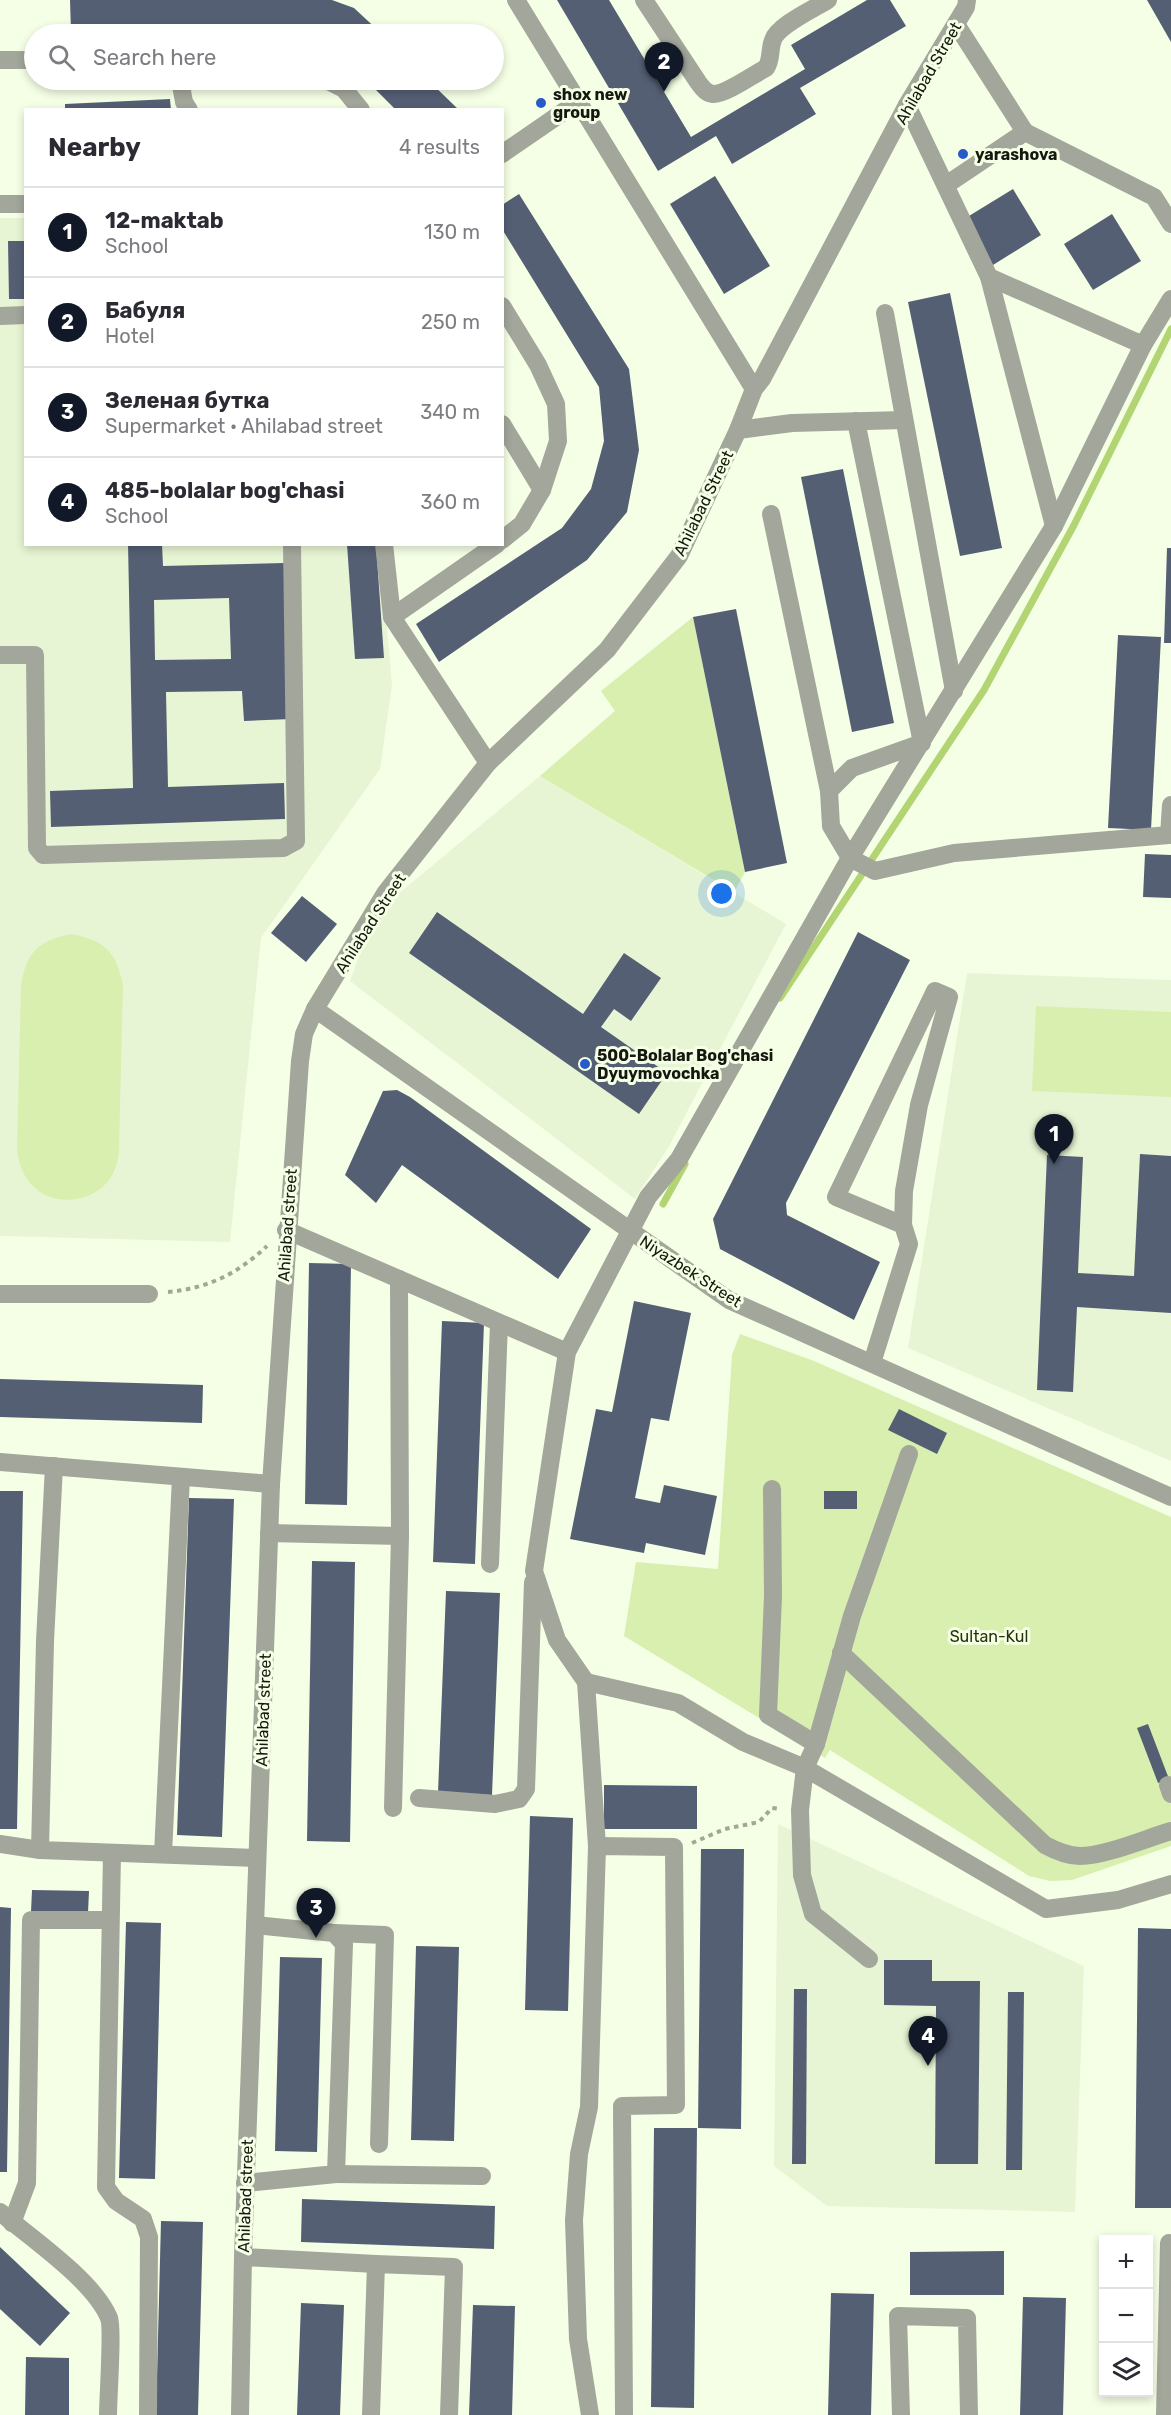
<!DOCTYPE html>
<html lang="en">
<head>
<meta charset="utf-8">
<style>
  :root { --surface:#fff; --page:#f7f7f7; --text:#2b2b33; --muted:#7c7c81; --line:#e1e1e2; --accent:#111827 }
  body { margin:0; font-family:Rubik,sans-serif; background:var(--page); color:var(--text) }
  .controls { position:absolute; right:18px; bottom:18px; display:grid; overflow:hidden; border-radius:0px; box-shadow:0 3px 9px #0003 }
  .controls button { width:54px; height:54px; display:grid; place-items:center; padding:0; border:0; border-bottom:2px solid var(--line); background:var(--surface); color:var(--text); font:30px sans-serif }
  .you { position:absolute; left:722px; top:894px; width:21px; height:21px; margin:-15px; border:4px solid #fff; border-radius:50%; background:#1a73e8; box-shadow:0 0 0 9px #1a73e833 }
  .badge { display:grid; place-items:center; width:39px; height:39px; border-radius:50%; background:var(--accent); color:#fff; font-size:20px; font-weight:700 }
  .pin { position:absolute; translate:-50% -50px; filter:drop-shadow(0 2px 3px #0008) }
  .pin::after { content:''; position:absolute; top:32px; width:21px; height:18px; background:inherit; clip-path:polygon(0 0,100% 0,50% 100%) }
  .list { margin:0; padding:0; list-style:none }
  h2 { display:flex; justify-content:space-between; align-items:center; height:78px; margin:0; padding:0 24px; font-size:26px }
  h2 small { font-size:20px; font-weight:400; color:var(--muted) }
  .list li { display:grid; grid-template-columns:39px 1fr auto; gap:18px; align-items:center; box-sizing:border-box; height:90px; padding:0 24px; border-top:2px solid var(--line) }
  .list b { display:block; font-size:22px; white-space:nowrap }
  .list p { margin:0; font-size:20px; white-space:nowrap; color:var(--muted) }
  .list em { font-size:20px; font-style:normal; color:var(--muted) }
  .icon { flex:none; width:33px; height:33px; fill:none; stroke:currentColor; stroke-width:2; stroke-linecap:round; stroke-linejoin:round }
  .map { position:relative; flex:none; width:1171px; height:2415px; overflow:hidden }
  .search { position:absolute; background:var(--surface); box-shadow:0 3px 9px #0003; left:24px; top:24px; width:480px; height:66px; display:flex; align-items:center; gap:15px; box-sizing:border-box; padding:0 21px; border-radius:33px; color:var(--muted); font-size:22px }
  .panel { position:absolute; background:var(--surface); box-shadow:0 3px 9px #0003; left:24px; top:108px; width:480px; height:438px; border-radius:0px }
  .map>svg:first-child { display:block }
</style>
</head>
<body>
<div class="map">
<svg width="1171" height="2415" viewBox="0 0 1171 2415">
  <rect width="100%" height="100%" fill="#f5ffe5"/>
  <g fill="#e8f5d4">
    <polygon points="0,218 25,218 26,544 380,545 392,685 380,769 261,938 230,1242 0,1236"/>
    <polygon points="540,776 786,924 668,1148 635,1199 350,981 374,914"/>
    <polygon points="967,973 1171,980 1171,1461 908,1348"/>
    <polygon points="778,1824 1084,1966 1075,2212 827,2206 774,2166"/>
  </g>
  <g fill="#d8efb0">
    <polygon points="693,617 745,872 734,892 540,776 615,711 601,691"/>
    <path d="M71 934C104 940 116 951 123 985L119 1148C119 1154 118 1161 116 1166 106 1201 55 1212 31 1184 22 1174 19 1163 17 1150L21 987C26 953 37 941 71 934Z"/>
    <polygon points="1036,1006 1171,1012 1171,1097 1032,1091"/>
    <polygon points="740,1334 814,1361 1171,1517 1171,1846 1072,1880 1050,1881 1029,1876 830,1750 825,1758 624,1636 636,1562 718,1569 732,1355"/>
  </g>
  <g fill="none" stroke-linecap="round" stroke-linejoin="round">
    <g stroke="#b3d473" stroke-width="7">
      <polyline points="780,998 984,690 1074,525 1171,329"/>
      <polyline points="663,1204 685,1164"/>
    </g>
  </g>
  <g fill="#545f74" fill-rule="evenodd">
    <polygon points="70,0 332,0 354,8 382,34 304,34 282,26 71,32"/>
    <polygon points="557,0 609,0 691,137 805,69 791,45 867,0 890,0 906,26 800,88 816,114 732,164 716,136 658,171"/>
    <polygon points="1147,0 1171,0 1171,42"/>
    <polygon points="366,80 428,80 459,110 396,110"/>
    <polygon points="170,99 171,110 65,110 65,104"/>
    <polygon points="715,176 770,266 724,294 670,204"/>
    <polygon points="1013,189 1041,235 993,265 964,219"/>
    <polygon points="519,194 629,369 639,450 627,512 587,560 439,662 416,624 562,528 591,489 604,441 599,387 502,229 502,205"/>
    <polygon points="1112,214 1141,261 1093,290 1064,244"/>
    <polygon points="8,241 26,241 26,299 9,299"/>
    <polygon points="950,293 1002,548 960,556 908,302"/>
    <polygon points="843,469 894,723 852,732 801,477"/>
    <path d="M128 544H162L163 566 285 563 291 719 244 721 242 691 166 692 168 787 284 783 285 819 51 827 50 791 133 788ZM229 598 231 659 155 660 154 600Z"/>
    <polygon points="347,544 376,544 384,658 355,659"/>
    <polygon points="1167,548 1171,548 1171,643 1164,643"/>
    <polygon points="736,609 787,863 745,872 693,617"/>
    <polygon points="1118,635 1161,637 1151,830 1108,828"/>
    <polygon points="1145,854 1171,855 1171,898 1143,897"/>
    <polygon points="302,896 337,924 306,962 271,933"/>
    <polygon points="437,912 583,1014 624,953 661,978 631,1021 614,1009 601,1027 667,1073 639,1114 409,953"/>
    <polygon points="858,932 910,960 786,1203 787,1215 880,1262 854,1320 720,1249 713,1219"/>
    <polygon points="397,1090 410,1097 591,1229 558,1279 402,1165 376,1203 345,1175 383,1091"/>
    <polygon points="1140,1154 1171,1156 1171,1313 1077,1307 1073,1392 1037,1390 1047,1155 1083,1157 1078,1273 1134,1276"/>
    <polygon points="309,1263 351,1264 347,1505 305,1504"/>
    <polygon points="634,1301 691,1313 669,1421 651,1418 635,1498 660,1503 664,1485 717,1496 705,1555 646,1543 644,1553 570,1539 596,1409 612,1412"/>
    <polygon points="442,1321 484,1323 475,1564 433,1562"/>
    <polygon points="0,1379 203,1385 202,1423 0,1417"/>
    <polygon points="899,1409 947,1433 937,1454 888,1430"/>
    <polygon points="0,1491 23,1491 17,1829 0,1829"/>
    <rect x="824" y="1491" width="33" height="18"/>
    <polygon points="189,1498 234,1499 222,1837 177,1835"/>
    <polygon points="312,1561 355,1562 350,1842 307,1841"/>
    <polygon points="446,1591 500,1593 492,1795 438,1793"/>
    <polygon points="1148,1724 1169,1779 1158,1783 1137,1728"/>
    <polygon points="604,1785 697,1786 697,1829 604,1829"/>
    <polygon points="530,1816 573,1818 568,2011 525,2010"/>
    <polygon points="701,1849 744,1849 741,2129 698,2128"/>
    <polygon points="32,1890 89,1891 88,1913 31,1912"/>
    <polygon points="0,1907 11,1908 7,2172 0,2172"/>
    <polygon points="126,1922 161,1923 155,2179 119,2178"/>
    <polygon points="1138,1928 1171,1929 1171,2208 1135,2208"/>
    <polygon points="416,1946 459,1947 454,2141 411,2140"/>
    <polygon points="280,1957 322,1958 317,2152 275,2151"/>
    <polygon points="884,1960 932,1960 932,1981 980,1981 978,2164 935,2164 936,2006 884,2005"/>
    <polygon points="794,1989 807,1989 806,2164 792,2164"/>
    <polygon points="1008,1992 1024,1992 1022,2170 1006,2170"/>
    <polygon points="654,2128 697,2128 694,2408 651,2407"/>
    <polygon points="302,2199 495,2206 494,2249 301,2242"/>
    <polygon points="161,2221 203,2222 198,2415 156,2415"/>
    <polygon points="0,2247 70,2313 40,2346 0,2309"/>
    <polygon points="1004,2251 1004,2295 910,2295 910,2252"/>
    <polygon points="831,2293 874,2294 871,2415 828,2415"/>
    <polygon points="1023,2297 1066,2298 1063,2415 1020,2415"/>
    <polygon points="301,2303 344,2305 340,2415 297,2415"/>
    <polygon points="473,2305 515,2306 512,2415 469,2415"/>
    <polygon points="26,2357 69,2358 69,2415 25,2415"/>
  </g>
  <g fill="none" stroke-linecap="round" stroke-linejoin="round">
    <g stroke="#a0a894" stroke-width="4" stroke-dasharray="4.5 4.5" stroke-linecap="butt">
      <path d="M168 1292C209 1288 237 1274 267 1246"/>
      <polyline points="692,1843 725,1829 759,1822 772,1808 781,1809"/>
    </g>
    <g stroke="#a2a69b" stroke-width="18">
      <polyline points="516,0 754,389"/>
      <path d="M644 0 698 82C702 87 705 93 713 94 725 95 754 74 766 68 772 59 769 50 773 40 778 25 814 9 828 0"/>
      <polyline points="956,24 1025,132"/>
      <polyline points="0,60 34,60"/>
      <polyline points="180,80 184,102 189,110"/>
      <polyline points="326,80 344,89 361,110"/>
      <polyline points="502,154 579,101"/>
      <polyline points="946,185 1025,132 1154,197 1171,224"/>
      <polyline points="0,204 26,204"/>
      <polyline points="989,277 1054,526"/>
      <polyline points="502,306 538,365 556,404 558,441 542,490 522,524 502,540"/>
      <polyline points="885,313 954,691"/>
      <polyline points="0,316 26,315"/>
      <polyline points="1143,345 1171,299"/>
      <polyline points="856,421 922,743 852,768 829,791 831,826 850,858 875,871 954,853 1169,835"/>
      <polyline points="502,424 542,490"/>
      <polyline points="738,430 792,423 904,420"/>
      <polyline points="771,514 829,791"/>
      <polyline points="384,544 392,617"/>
      <polyline points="0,655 35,655 37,848 43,855 283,848 296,841 292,544"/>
      <polyline points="488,763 392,617 497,544"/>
      <polyline points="1171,805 1169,835 1171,835"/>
      <polyline points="315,1009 729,1300 1171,1497"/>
      <polyline points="286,1230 567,1352"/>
      <polyline points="0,1294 149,1294"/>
      <polyline points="872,1363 909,1244 903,1225 904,1191 919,1105 949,997 935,991 836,1197 903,1225"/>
      <polyline points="0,1462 271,1484"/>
      <polyline points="54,1466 45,1641 40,1850 257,1858"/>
      <polyline points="772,1489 773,1596 768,1715 816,1744"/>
      <polyline points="269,1533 400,1536"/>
      <polyline points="490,1564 499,1323"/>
      <path d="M841 1653 1045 1845C1056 1851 1068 1856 1080 1856 1105 1856 1147 1838 1171 1831"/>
      <polyline points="586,1682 557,1640 534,1571 567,1352 648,1197 679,1159 850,858 1054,526 1143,345 989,277 907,105"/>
      <polyline points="1168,1785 1171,1794"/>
      <polyline points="419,1798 495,1804 519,1799 526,1789 533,1582"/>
      <polyline points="393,1808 400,1536 399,1279"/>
      <polyline points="0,1844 40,1850"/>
      <polyline points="597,1846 586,1682 678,1703 743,1742 805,1768 816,1744 852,1616 909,1454"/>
      <polyline points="112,1853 106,2187 116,2201 143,2219 149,2237 148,2415"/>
      <polyline points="163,1854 181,1477"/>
      <polyline points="334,1933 385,1935 379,2144"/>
      <polyline points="869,1959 813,1914 802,1875 800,1810 805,1768 1046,1909 1118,1900 1171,1884"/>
      <polyline points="336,2174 482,2176"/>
      <polyline points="245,2183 336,2174 344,1944 334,1933 255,1925"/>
      <path d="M0 2212C31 2238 94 2281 109 2318 113 2328 108 2399 108 2415"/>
      <polyline points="12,2223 27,2183 31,1920 110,1920"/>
      <polyline points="243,2257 376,2264"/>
      <polyline points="240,2415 243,2257 271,1484 300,1061 304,1034 315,1009 386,892 488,763 607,650 679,556 738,430 754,389 762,379 907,105 966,7 967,0"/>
      <polyline points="371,2415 376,2264 454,2267 449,2415"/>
      <polyline points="590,2415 578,2339 574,2220 579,2154 589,2107 597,1846 674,1847 676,2105 622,2106 624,2415"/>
      <polyline points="901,2415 898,2316 967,2318 969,2415"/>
      <polyline points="1165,2415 1169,2243"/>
    </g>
  </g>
  <g fill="#265bc9" stroke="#f5ffe5" stroke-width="2">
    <circle cx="541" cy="103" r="6"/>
    <circle cx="963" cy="154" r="6"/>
    <circle cx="585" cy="1064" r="6"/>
  </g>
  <g text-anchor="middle" stroke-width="6" stroke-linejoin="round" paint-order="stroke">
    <g font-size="16" fill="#15180f" stroke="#f5ffe5">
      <text transform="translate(928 73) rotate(-60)" y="6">Ahilabad Street</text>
      <text transform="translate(703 503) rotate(-64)" y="6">Ahilabad Street</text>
      <text transform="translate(370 923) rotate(-57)" y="6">Ahilabad Street</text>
      <text transform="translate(287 1225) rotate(-86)" y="6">Ahilabad street</text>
      <text transform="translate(691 1271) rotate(33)" y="6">Niyazbek Street</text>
      <text transform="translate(263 1710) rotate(-88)" y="6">Ahilabad street</text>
      <text transform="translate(245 2196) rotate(-88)" y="6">Ahilabad street</text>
    </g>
    <g font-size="16" font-weight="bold" fill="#15180f" stroke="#f5ffe5" text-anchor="start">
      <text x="553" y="100">shox new<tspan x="553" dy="18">group</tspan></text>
      <text x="975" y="160">yarashova</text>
      <text x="597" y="1061">500-Bolalar Bog'chasi<tspan x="597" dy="18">Dyuymovochka</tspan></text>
    </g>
    <g font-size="16" fill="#27330a" stroke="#f5ffe5">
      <text x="989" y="1642">Sultan-Kul</text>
    </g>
  </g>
</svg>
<div class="controls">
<button>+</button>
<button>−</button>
<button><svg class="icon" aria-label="layers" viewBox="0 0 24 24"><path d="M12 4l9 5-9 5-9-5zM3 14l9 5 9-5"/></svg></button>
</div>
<div class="you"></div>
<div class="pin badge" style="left:1054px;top:1164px">1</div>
<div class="pin badge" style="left:664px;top:92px">2</div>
<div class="pin badge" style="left:316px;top:1938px">3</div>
<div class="pin badge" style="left:928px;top:2066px">4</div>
<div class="search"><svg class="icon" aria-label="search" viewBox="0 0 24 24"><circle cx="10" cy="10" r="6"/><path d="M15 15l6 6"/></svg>Search here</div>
<section class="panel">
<h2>Nearby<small>4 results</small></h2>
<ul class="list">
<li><span class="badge">1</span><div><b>12-maktab</b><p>School</p></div><em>130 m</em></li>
<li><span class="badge">2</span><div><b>Бабуля</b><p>Hotel</p></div><em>250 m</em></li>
<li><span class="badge">3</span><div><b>Зеленая бутка</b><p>Supermarket · Ahilabad street</p></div><em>340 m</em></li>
<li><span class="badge">4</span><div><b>485-bolalar bog'chasi</b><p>School</p></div><em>360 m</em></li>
</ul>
</section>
</div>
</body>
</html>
